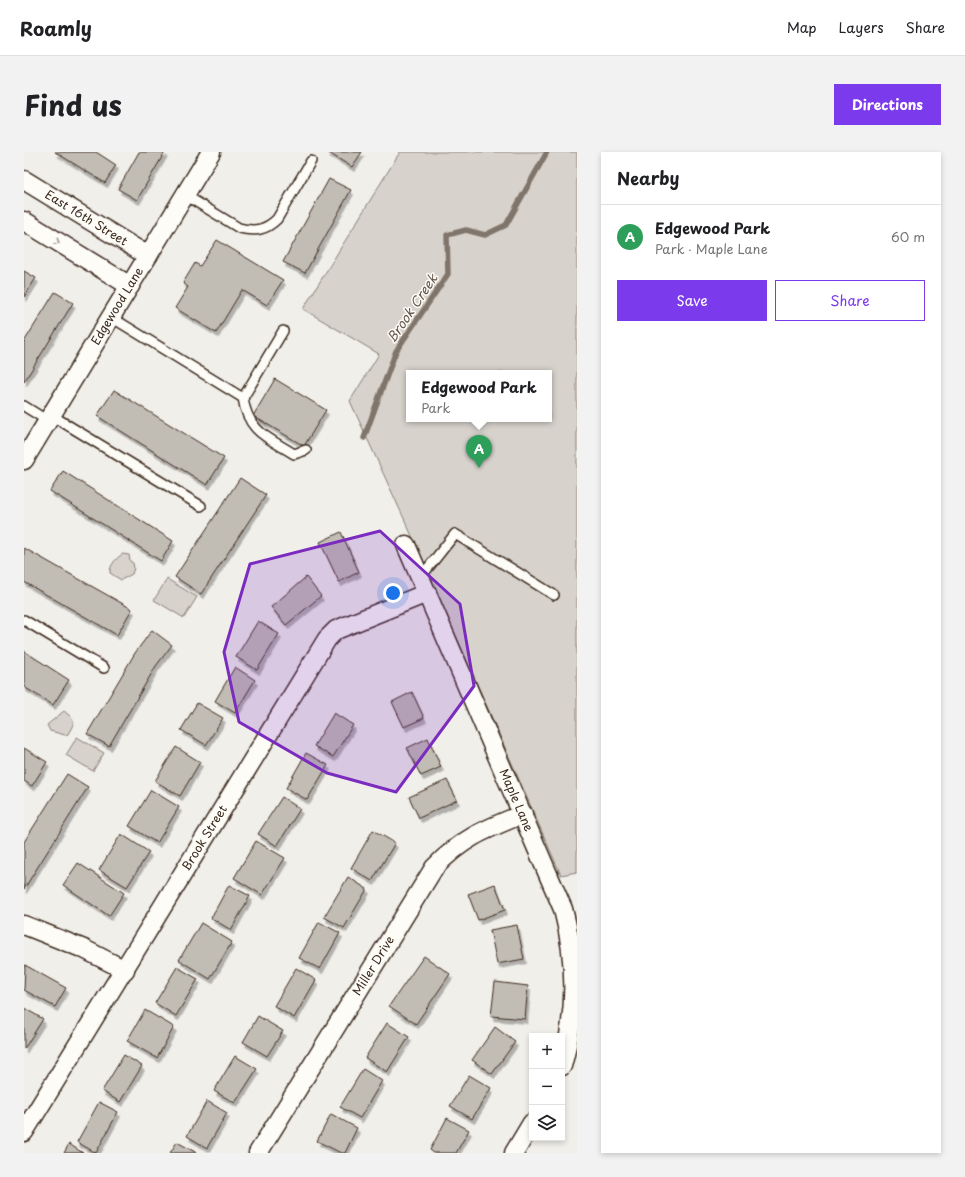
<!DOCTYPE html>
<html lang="en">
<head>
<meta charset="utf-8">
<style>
  :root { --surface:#fff; --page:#f2f2f2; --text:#202124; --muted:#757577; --line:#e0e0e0; --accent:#7c3aed }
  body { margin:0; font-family:"Playpen Sans",sans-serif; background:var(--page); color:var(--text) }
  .controls { position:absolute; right:12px; bottom:12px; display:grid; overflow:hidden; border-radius:0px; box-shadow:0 2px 6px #0003 }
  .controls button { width:36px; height:36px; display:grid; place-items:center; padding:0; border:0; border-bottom:1px solid var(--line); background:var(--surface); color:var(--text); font:20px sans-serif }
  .you { position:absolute; left:369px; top:441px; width:14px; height:14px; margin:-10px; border:3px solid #fff; border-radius:50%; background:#1a73e8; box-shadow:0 0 0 6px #1a73e833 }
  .badge { display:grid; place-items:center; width:26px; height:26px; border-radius:50%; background:var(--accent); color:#fff; font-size:13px; font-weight:700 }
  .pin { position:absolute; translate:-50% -33px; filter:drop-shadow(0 1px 2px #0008) }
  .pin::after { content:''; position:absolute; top:21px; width:14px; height:12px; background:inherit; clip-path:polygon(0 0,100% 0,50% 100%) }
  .popup { position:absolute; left:382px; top:218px; width:146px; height:52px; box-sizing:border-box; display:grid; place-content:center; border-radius:0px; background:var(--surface); filter:drop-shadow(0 1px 3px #0005); font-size:13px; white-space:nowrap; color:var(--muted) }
  .popup b { font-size:15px; color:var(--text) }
  .popup::after { content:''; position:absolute; left:50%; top:100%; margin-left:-8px; border:8px solid transparent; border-top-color:var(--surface) }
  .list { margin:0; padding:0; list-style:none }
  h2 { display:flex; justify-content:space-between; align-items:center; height:52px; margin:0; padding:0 16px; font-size:17px }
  h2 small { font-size:13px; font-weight:400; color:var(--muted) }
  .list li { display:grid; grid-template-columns:26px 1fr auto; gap:12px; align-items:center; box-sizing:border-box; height:64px; padding:0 16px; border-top:1px solid var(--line) }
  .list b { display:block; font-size:15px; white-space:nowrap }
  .list p { margin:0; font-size:13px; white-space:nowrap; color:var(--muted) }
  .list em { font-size:13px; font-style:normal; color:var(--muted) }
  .actions { display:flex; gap:8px; padding:12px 16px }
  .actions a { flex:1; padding:9px 0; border:1px solid var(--accent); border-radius:0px; text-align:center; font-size:14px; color:var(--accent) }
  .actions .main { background:var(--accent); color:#fff }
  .icon { flex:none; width:22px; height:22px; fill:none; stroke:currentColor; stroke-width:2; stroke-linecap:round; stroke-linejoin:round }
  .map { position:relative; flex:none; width:553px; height:1001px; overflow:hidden; border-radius:0px }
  header { display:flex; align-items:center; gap:24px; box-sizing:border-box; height:56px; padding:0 20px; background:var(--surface); border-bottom:1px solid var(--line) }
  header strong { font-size:19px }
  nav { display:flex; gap:22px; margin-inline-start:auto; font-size:14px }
  .intro { display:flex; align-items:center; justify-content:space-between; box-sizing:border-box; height:96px; padding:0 24px }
  h1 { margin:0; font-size:28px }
  .button { padding:10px 18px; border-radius:0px; background:var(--accent); color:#fff; font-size:14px; font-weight:700 }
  main { display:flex; gap:24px; padding:0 24px }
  aside { flex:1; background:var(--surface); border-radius:0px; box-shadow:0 2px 6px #0003 }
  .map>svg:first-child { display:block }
</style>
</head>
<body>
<header>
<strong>Roamly</strong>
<nav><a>Map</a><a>Layers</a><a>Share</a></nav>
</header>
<div class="intro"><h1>Find us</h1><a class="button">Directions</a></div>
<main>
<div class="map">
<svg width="553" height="1001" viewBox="0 0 553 1001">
  <defs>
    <filter id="shadow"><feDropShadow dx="2.5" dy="4.5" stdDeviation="0" flood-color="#0004"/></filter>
  </defs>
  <rect width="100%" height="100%" fill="#f1efea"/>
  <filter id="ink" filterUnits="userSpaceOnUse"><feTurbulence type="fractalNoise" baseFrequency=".025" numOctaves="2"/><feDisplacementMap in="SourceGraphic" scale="8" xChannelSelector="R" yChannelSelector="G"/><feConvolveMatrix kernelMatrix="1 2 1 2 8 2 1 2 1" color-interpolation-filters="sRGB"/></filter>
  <g filter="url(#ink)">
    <g fill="#d7d2cc" stroke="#897e75" fill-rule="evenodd">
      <path d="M376 0H553V720L537 723 388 384 326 249 355 202 279 157ZM385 221H525V267H385Z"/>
      <path d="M99 402 105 403 106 409 109 411 110 416 108 422 97 428 86 421C85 414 93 405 99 402Z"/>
      <polygon points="143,427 173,445 160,466 130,448"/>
      <polygon points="40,559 46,564 50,571 44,582 41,583 26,579 23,573"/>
      <polygon points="53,585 80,601 69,619 42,603"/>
    </g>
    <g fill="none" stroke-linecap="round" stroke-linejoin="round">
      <polyline stroke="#80746b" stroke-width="5.5" points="340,286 372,199 424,122 423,83 442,78 461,83 482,73 523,0"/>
    </g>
    <g fill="#c1bcb4" stroke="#3b2a1e" filter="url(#shadow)">
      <polygon points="31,0 72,0 92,13 81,31"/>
      <polygon points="115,0 141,0 113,48 94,37"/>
      <polygon points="303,0 338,0 328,15"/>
      <polygon points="305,27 327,38 281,121 259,110"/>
      <polygon points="193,88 259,128 243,153 218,138 192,181 151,156 164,135 159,131 171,111 176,114"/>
      <polygon points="0,119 12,126 0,145"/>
      <polygon points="31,140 49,151 0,230 0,190"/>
      <polygon points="251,227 302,258 280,294 229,264"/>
      <polygon points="90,238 200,306 183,333 73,264"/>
      <polygon points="39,319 149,389 137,409 26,339"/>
      <polygon points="216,326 242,343 177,442 151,425"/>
      <polygon points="317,380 335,420 315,430 296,390"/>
      <polygon points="0,396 108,457 93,483 0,430"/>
      <polygon points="282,425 297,444 262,473 247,455"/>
      <polygon points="234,469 255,482 233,518 212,505"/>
      <polygon points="128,478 148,493 132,514 85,594 63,582 111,501"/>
      <polygon points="0,499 45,528 29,553 0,535"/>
      <polygon points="211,515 231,528 211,561 191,549"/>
      <polygon points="388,540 400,566 380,575 368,550"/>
      <polygon points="173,551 199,566 182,593 157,578"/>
      <polygon points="310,561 329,573 309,605 290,594"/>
      <polygon points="404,586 417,615 397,624 383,596"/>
      <polygon points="152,595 176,610 156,644 131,629"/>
      <polygon points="0,596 23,610 8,634 0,629"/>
      <polygon points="282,601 304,613 283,648 262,636"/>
      <polygon points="43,622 64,635 0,737 0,690"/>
      <polygon points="423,628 433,648 395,666 385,645"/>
      <polygon points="127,638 155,655 133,691 105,674"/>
      <polygon points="258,645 276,657 253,694 234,682"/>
      <polygon points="349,678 371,691 348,729 327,716"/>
      <polygon points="97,682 125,700 103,735 75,718"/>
      <polygon points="232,689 261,706 238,743 210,726"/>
      <polygon points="54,711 100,741 85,764 39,733"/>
      <polygon points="324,725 343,737 320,776 300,765"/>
      <polygon points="471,732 481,758 454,768 444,742"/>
      <polygon points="205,733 226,744 207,778 187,766"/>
      <polygon points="295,770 316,781 296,817 275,806"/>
      <polygon points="177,771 208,790 186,827 155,808"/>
      <polygon points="493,773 500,807 473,812 466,778"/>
      <polygon points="400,804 426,822 392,872 365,854"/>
      <polygon points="1,813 42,836 31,855 0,838"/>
      <polygon points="153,815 174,827 152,864 131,851"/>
      <polygon points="272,816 292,828 270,866 250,854"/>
      <polygon points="471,830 504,834 501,867 467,864"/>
      <polygon points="0,856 19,867 0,897"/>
      <polygon points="121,858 150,875 133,906 103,889"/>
      <polygon points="234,864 259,879 243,904 219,890"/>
      <polygon points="363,871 385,885 363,920 341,906"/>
      <polygon points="471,875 491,890 468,922 448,908"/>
      <polygon points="100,903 118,914 96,950 78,939"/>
      <polygon points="211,904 233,917 211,951 190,939"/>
      <polygon points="339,917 358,929 336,966 316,955"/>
      <polygon points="445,923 467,936 448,967 426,954"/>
      <polygon points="183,949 203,961 183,996 163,984"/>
      <polygon points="75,950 94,960 72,1001 53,990"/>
      <polygon points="307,962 333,976 321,1001 317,1001 293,989"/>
      <polygon points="423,966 445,978 432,1001 410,1001 406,998"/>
      <polygon points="153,990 173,1001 146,1001"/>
      <polygon points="45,992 59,1001 40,1001"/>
    </g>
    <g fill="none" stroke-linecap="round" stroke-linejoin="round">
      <defs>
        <g id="lane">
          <path d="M161 43 215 76C231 80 242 78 253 67L287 9"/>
          <polyline points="87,165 219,246 259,179"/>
          <path d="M219 246C224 280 243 285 270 302L282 298"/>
          <polyline points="0,254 24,269"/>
          <polyline points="27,263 177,354"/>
          <polyline points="396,426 431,382 530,443"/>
          <polyline points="0,468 80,516"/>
        </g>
        <g id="street">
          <path id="s1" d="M0 28 124 104"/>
          <polyline points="0,69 106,134"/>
          <path id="s2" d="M0 308 187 0"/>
          <path id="s3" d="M382 393 539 757C553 811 553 860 538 914"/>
          <polyline points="0,773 60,797 101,818"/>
          <path id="s4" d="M0 980 303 487 312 478 403 441"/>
          <path id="s5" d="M234 1001 410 716C438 686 462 677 499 662"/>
          <polyline points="490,1001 508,971"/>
        </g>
      </defs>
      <use href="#lane" stroke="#3b2a1e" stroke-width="12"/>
      <use href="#street" stroke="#3b2a1e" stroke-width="21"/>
      <use href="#lane" stroke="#fdfcf7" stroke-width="9"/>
      <use href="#street" stroke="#fdfcf7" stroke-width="18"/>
    </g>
    <defs><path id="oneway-chevron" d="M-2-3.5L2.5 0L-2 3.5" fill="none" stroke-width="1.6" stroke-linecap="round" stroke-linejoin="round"/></defs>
    <use stroke="#9c938a" href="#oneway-chevron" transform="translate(33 90) rotate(31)"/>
  </g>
  <path fill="#7b2cbf" fill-opacity="0.2" stroke="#7b2cbf" stroke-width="3" stroke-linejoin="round" d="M356 379 436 452 450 534 372 640 303 621 215 570 200 500 226 412Z"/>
  <g text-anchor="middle" stroke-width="3" stroke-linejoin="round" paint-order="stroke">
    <g font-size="12" fill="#3b2a1e" stroke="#fdfcf7">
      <text dy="4" stroke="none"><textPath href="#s1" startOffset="73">East 16th Street</textPath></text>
      <text dy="4" stroke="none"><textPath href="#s2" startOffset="180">Edgewood Lane</textPath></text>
      <text dy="4" stroke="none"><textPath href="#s3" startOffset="278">Maple Lane</textPath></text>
      <text dy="4" stroke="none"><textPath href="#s4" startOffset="345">Brook Street</textPath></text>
      <text dy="4" stroke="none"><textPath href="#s5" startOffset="220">Miller Drive</textPath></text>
    </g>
    <g font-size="13" font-style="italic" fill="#63554b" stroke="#fdfcf7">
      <text transform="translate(388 156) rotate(-56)" y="5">Brook Creek</text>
    </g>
  </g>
</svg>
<div class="controls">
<button>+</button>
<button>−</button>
<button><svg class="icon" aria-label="layers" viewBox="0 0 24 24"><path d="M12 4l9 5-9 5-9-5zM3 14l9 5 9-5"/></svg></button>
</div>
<div class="you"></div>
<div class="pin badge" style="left:455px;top:316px;background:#2e9e5b">A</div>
<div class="popup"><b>Edgewood Park</b>Park</div>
</div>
<aside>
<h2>Nearby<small></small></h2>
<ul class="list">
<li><span class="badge" style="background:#2e9e5b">A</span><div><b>Edgewood Park</b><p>Park · Maple Lane</p></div><em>60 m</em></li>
</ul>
<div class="actions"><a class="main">Save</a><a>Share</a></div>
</aside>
</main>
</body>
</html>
